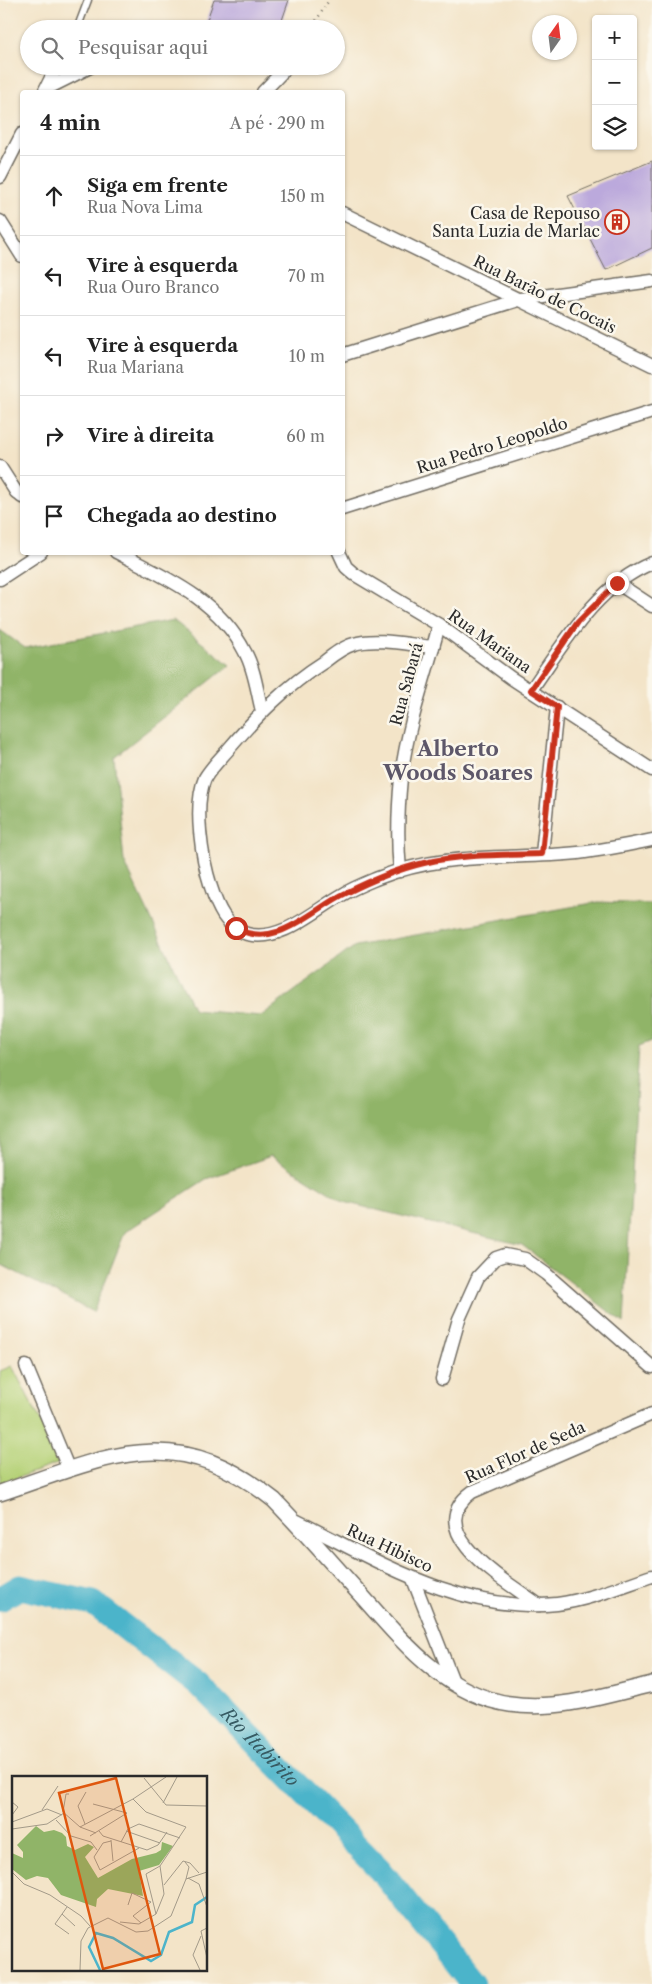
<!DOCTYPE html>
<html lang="pt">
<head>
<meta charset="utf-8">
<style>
  :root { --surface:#fff; --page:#f6f6f6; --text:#222; --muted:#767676; --line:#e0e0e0 }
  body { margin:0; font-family:"Libre Caslon Text",serif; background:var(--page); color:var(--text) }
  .controls { position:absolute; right:15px; top:15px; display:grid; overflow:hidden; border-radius:5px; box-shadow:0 1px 4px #0004 }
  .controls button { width:45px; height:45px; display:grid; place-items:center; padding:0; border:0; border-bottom:1px solid var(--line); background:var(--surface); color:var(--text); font:25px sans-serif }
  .compass { position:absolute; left:532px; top:15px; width:45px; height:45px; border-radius:50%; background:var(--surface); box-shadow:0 1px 4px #0004; rotate:14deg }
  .stop { position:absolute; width:15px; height:15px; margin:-11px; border:4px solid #c8321e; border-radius:50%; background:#fff }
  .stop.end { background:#c8321e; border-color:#fff; box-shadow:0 1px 5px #0008 }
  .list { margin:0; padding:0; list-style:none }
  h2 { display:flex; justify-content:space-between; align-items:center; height:65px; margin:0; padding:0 20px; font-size:21px }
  h2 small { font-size:16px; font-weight:400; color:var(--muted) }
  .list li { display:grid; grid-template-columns:32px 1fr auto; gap:15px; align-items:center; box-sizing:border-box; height:80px; padding:0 20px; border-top:1px solid var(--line) }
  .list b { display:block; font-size:19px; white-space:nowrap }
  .list p { margin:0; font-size:16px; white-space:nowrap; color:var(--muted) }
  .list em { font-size:16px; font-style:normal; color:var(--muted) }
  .icon { flex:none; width:28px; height:28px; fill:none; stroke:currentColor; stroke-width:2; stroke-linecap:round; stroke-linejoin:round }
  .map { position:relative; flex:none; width:652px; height:1984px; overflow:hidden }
  .search { position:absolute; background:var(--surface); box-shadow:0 1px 4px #0004; left:20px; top:20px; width:325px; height:55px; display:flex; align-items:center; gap:12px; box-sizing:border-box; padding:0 18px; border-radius:28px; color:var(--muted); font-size:19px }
  .panel { position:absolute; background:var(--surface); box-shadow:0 1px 4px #0004; left:20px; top:90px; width:325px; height:465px; border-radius:5px }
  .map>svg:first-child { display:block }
</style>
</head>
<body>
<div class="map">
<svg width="652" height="1984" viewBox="0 0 652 1984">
  <rect width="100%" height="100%" fill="#fbf7ec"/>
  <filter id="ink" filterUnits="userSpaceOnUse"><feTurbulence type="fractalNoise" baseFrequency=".02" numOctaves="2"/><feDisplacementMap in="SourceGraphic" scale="10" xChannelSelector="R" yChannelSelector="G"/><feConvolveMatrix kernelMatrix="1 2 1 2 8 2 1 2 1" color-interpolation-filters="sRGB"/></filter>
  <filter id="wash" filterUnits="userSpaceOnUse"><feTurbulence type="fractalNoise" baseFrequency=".0096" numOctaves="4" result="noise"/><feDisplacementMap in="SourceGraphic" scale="20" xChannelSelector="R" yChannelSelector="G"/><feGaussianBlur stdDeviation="1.12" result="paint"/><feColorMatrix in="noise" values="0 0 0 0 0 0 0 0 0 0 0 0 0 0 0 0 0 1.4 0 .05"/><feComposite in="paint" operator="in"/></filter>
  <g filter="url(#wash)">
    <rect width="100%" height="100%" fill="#f3e4c8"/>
    <polygon fill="#b6d278" stroke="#707e52" points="12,1366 62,1462 0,1484 0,1371"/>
    <polygon fill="#90b468" stroke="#5e704a" points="173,620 230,665 114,757 124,861 194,1010 261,1016 355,946 598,902 652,904 652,1041 639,1046 624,1323 522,1245 344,1202 271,1156 206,1179 125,1232 93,1312 0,1264 0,630 25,648"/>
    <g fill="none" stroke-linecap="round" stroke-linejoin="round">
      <path stroke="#4cb4ca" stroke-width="25" id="s1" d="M0 1599 20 1587 93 1603 198 1684 380 1870 472 1984"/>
    </g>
    <g id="blocks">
      <g fill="#bba9dc">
        <polygon points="214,0 289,0 279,29 217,29 205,25"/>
        <polygon points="652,161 652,248 606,270 568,196"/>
      </g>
    </g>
  </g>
  <g filter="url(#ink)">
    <use href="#blocks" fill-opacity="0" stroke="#716c62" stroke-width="1"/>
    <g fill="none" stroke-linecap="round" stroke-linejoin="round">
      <defs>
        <polyline id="service" points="77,29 88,0"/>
        <g id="minor">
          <polyline points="46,89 92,66"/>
          <polyline points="45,90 57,66"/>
          <polyline points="263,92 287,67"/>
          <polyline points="0,177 22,134"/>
          <polyline points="342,213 652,365"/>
          <polyline points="0,221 22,256"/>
          <polyline points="342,355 521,299 652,281"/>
          <polyline points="0,467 16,492 22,497"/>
          <polyline points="342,509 652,412"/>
          <path d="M116 552C165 577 219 600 245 652 255 670 257 692 262 711"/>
          <polyline points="339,552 346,567 354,574 439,625 511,678 652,770"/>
          <polyline points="0,579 41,552"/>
          <polyline points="617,583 652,606"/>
          <path d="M433 647C411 645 375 637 354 644 343 647 333 655 324 662 286 686 256 717 227 751 220 759 210 769 205 778 193 806 202 859 211 887 217 906 226 928 247 934 281 943 315 910 342 895 353 888 366 883 378 878 445 851 509 860 578 853 603 850 628 845 652 840"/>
          <path d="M531 690C564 643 597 585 652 563"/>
          <polyline points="542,854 557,707"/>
          <path d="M400 871C397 840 398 809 401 778 407 726 426 675 439 625"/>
          <polyline points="26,1366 69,1470"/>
          <polyline points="442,1379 459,1319 478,1277 496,1258 505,1255 525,1259 546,1274 652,1367"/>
          <path d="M297 1521C378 1561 462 1614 557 1604 589 1600 622 1586 652 1576"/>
          <polyline points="413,1579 454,1684"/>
          <path d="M539 1605C509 1583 418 1532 472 1492L652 1414"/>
        </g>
        <path id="tertiary" d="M0 1493C108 1457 173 1419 274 1500 304 1531 332 1563 361 1595 402 1641 445 1695 510 1704 557 1711 607 1695 652 1684"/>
      </defs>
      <use href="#service" stroke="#716c62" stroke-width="9"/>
      <use href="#minor" stroke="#716c62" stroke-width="15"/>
      <use href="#tertiary" stroke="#716c62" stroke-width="18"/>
      <polyline stroke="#716c62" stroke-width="2.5" stroke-dasharray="1 4" stroke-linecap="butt" points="311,29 329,0"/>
      <use href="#service" stroke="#fff" stroke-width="6"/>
      <use href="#minor" stroke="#fff" stroke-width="12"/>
      <use href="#tertiary" stroke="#fff" stroke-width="15"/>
    </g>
  </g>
  <g fill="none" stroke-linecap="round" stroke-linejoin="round" filter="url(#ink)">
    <path stroke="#c8321e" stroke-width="6" d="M236 928C276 951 312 909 346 893 370 881 398 869 424 863 462 854 504 855 542 854L557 707 531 690 578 622 617 583"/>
  </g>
  <defs>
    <symbol id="building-ring" viewBox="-11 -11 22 22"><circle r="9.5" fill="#fbf7ec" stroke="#c8321e" stroke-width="1.5"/><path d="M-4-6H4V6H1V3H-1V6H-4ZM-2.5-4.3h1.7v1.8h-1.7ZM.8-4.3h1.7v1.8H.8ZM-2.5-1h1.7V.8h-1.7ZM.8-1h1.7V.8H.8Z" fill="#c8321e"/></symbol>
  </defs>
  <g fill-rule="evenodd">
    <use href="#building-ring" x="603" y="208" width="28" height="28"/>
  </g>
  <g text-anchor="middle" stroke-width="5" stroke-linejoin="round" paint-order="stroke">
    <g font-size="16" fill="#2b2b2b" stroke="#fbf7ec" text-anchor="end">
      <text x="600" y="219">Casa de Repouso<tspan x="600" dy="18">Santa Luzia de Marlac</tspan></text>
    </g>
    <g font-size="16" fill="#2b2b2b" stroke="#fbf7ec">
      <text transform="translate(545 294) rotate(26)" y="6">Rua Barão de Cocais</text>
      <text transform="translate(492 445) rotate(-17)" y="6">Rua Pedro Leopoldo</text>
      <text transform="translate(490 641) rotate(35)" y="6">Rua Mariana</text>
      <text transform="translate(406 684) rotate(-75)" y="6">Rua Sabará</text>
      <text transform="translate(525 1452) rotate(-24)" y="6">Rua Flor de Seda</text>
      <text transform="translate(390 1548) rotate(25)" y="6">Rua Hibisco</text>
    </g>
    <g font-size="18" font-style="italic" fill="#375b63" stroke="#fbf7ec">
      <text dy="6" stroke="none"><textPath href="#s1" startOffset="319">Rio Itabirito</textPath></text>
    </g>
    <g font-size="21" font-weight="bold" fill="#5d5769" stroke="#fbf7ec">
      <text x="458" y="756">Alberto<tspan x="458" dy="24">Woods Soares</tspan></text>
    </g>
  </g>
  <g transform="translate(12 1776)">
    <rect width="195" height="195" fill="#f3e4c8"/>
    <path d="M24 50 32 56 42 54 50 57 54 61 55 70 63 74 76 68 82 71 73 81 86 102 120 83 144 77 149 74 150 66 161 70 147 89 127 95 131 120 96 113 85 123 84 131 49 119 36 102 25 100 14 104 0 93V77L11 82V76L5 69Z" fill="#90b468"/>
    <path fill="none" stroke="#4cb4ca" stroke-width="2.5" d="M88 194 77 171 84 157 101 162 139 185 149 179 157 156 180 146 183 129 195 121"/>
    <path fill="none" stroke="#a39a89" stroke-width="1" d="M132 2 154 29 195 30M57 18H54L51 36 68 51 84 57M121 23 134 36 174 51 148 90 134 98 144 138M0 26 6 31 0 39M151 27 165 1M30 34 46 10M44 44 59 60 79 66 85 74M0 46 35 33 50 39M73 48 66 30 74 16M68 51 121 23 154 1M0 53 35 48 52 37M87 55 91 60 135 74 146 69 155 56M114 55 148 67M78 60 115 37 81 28M99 64 101 85M99 65 91 67 82 81 88 94 127 72M109 66 116 53 127 48 168 62M171 85 178 87 187 97M173 86 177 91 174 103M0 96 12 108 38 119 69 140 78 150M176 102 187 108 195 131M152 109 171 85M116 129 120 117 139 126M55 131 43 148 57 158M50 138 63 150M108 146 127 148 144 138 152 118 148 90M129 147 121 140 139 126M195 152 189 155 195 182M68 194 69 165 76 152 96 142 124 156 136 155 159 140 174 103 195 96M188 194 181 179 189 160"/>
    <path fill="#df570e" fill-opacity="0.15" stroke="#df570e" stroke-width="2.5" d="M104 2 148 178 91 193 47 17Z"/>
    <rect width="195" height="195" fill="none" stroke="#2b2b2b" stroke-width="2.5"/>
  </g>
</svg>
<div class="controls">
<button>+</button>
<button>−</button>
<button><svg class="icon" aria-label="layers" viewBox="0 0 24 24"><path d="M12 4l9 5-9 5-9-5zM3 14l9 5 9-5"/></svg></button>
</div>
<svg class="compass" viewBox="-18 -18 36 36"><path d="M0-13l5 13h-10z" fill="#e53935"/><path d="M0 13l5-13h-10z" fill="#767676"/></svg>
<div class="stop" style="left:236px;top:928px"></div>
<div class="stop end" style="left:617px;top:583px"></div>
<div class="search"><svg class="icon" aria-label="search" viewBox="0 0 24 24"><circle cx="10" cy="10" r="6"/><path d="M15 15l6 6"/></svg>Pesquisar aqui</div>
<section class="panel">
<h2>4 min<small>A pé · 290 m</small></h2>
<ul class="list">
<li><svg class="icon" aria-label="ahead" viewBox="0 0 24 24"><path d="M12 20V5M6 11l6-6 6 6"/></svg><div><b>Siga em frente</b><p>Rua Nova Lima</p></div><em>150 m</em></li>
<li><svg class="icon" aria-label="left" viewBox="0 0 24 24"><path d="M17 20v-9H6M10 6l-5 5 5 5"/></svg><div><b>Vire à esquerda</b><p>Rua Ouro Branco</p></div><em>70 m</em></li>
<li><svg class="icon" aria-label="left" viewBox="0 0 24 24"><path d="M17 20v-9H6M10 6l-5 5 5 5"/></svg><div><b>Vire à esquerda</b><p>Rua Mariana</p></div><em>10 m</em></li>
<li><svg class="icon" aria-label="right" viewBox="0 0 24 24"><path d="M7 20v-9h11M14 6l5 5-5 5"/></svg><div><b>Vire à direita</b></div><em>60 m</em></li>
<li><svg class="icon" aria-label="arrive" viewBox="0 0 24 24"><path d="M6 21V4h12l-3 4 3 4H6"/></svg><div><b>Chegada ao destino</b></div></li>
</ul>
</section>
</div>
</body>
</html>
